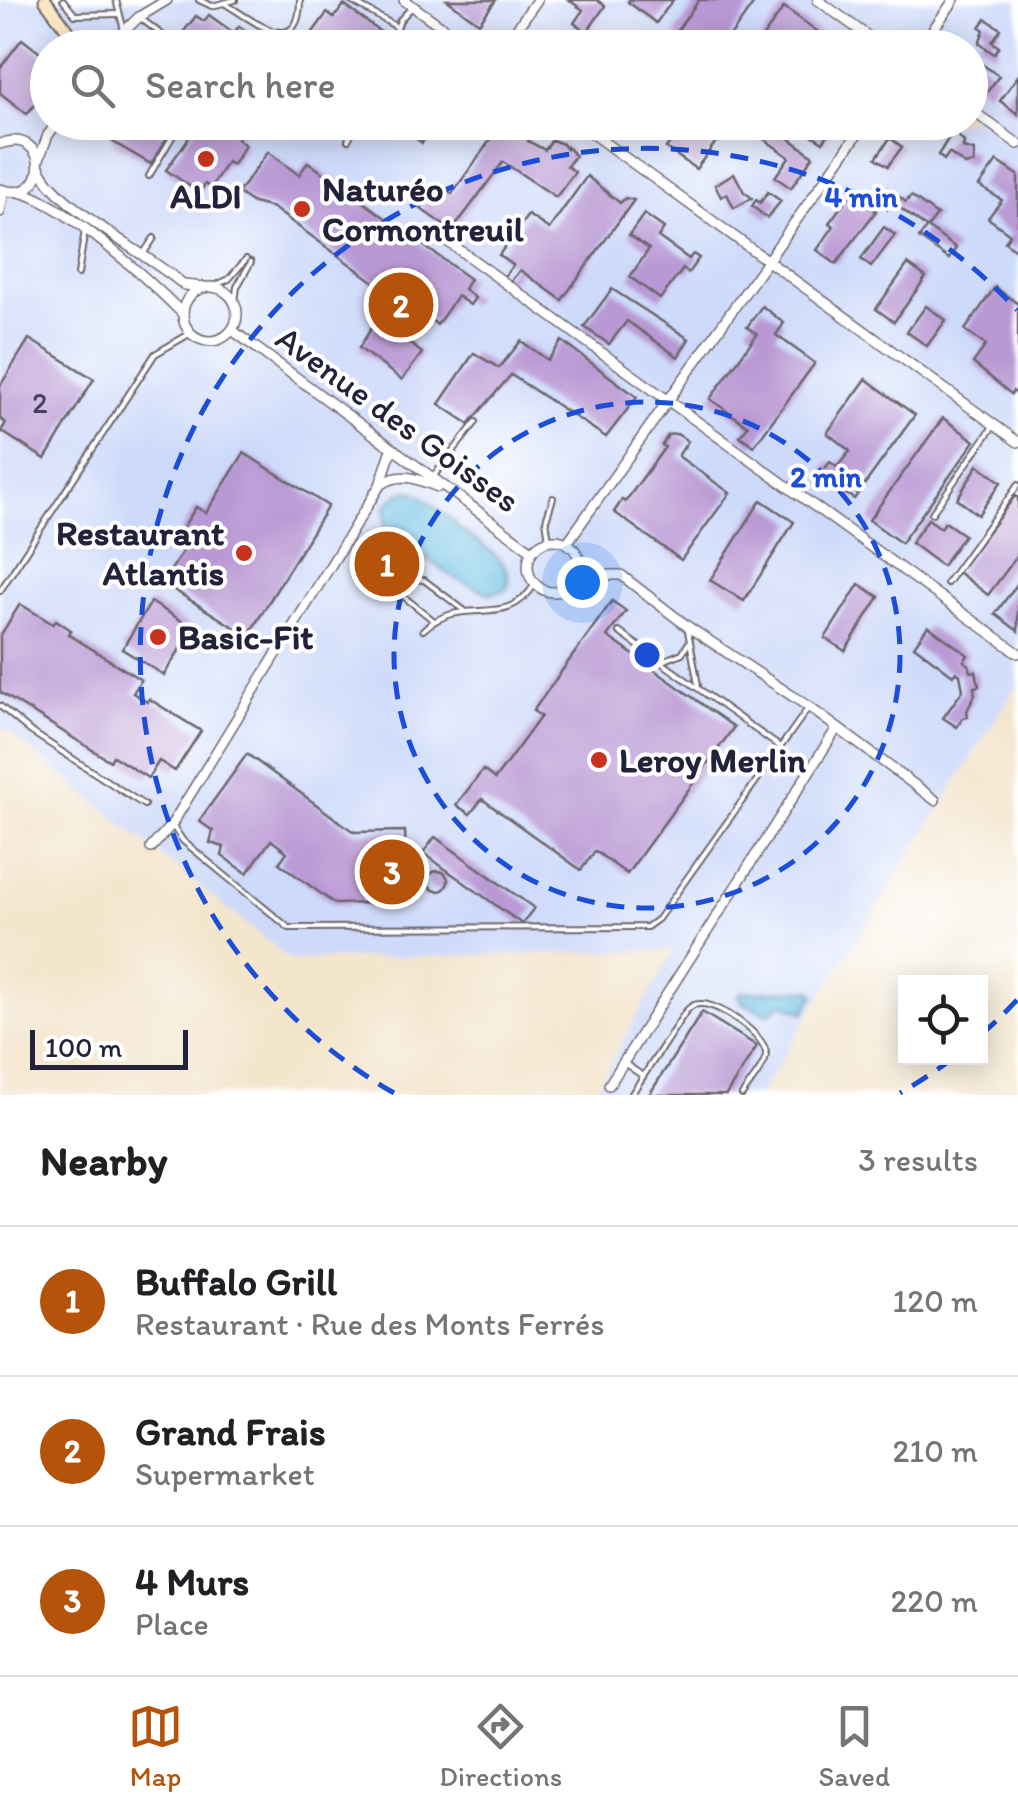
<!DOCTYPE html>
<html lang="en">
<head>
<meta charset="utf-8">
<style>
  :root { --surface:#fff; --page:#f2f2f2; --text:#202124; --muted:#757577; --line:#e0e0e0; --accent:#b45309 }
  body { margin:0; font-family:Itim,sans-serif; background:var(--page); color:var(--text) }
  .controls { position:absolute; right:30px; bottom:30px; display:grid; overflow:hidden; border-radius:0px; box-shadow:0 5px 25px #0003 }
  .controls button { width:90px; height:90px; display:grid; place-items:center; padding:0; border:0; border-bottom:2px solid var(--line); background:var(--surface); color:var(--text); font:50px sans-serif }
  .scale { position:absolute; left:30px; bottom:25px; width:158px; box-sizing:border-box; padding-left:10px; border:5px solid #22223b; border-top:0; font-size:28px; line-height:35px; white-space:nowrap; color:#22223b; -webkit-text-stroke:8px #fff; paint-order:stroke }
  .you { position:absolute; left:582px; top:582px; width:35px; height:35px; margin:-25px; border:8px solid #fff; border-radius:50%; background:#1a73e8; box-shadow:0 0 0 15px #1a73e833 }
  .badge { display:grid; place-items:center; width:65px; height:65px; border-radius:50%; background:var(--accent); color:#fff; font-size:32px; font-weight:700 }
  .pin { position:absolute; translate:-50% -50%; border:5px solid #fff; box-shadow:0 2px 10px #0006 }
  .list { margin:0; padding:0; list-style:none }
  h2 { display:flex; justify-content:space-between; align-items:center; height:130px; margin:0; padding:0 40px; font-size:42px }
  h2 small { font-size:32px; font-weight:400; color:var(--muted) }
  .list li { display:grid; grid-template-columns:65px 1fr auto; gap:30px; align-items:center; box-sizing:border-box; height:150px; padding:0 40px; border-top:2px solid var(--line) }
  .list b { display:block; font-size:38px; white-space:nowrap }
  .list p { margin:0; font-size:32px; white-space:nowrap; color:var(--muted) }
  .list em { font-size:32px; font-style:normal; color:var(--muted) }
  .icon { flex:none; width:55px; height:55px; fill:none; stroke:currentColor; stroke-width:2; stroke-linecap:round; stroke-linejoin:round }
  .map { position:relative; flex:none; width:1018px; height:1095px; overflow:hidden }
  .search { position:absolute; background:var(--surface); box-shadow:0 5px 25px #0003; left:30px; right:30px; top:30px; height:110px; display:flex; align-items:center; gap:25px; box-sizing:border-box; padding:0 35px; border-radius:55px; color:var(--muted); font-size:38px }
  .sheet { height:580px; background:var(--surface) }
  nav { display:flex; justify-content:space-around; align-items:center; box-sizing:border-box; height:140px; border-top:2px solid var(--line); background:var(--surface); font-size:28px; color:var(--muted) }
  nav a { display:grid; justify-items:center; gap:5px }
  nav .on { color:var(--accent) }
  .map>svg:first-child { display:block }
</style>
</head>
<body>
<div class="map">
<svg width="1018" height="1095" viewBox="0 0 1018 1095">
  <rect width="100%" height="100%" fill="#fff"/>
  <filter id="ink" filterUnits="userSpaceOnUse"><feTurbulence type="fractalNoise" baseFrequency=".01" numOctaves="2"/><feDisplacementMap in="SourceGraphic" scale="20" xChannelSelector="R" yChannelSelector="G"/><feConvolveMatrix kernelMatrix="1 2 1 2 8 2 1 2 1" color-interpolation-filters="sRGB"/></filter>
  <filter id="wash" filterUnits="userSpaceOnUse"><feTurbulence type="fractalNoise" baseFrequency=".0048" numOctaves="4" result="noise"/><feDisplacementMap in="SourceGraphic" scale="40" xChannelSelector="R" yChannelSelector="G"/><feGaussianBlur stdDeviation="2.25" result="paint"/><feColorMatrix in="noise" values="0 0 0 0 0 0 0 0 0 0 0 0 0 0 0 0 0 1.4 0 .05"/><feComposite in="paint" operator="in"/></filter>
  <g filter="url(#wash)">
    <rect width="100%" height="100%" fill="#f4e5cd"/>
    <path fill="#cedafa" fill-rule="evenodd" d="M0 0H1018V689L1014 690 759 1095H593L674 950 291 960 0 725ZM48 48H970V122H48Z"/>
    <g fill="#67bee4" stroke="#447090" stroke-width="2.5">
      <path d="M410 491 419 494 455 523V526C474 541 517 560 507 589L491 594 452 577 390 532 385 524 386 505 400 493Z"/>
      <polygon points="811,990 815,995 804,1013 782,1003 768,1014 742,1002 739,995 743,992"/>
    </g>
    <g id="blocks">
      <g fill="#b999d4">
        <polygon points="447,0 496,0 479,23"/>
        <polygon points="569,0 597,0 605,6 587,32 574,23 583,10"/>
        <polygon points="629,0 673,0 656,23 628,2"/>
        <polygon points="699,0 756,0 722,48 691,48 674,35"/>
        <polygon points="344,5 390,39 384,48 313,48 315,44 308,39 327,13 334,18"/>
        <polygon points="784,7 836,45 834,48 755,48"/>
        <polygon points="209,15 234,33 239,26 265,44 263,48 199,48 181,35 196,16 204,21"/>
        <polygon points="986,19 1001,29 992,42 999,47 994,54 979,43 984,30 980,27"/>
        <polygon points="549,31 565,43 562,48 537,48"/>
        <polygon points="22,39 48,59 48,88 27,114 0,93 0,68"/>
        <polygon points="970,56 999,76 987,92 970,80"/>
        <polygon points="1018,76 1018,114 1000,101"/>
        <polygon points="111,122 142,122 167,138 151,164 113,142 109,129"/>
        <polygon points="200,122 233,122 243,129 237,139 245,145 233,165 227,162 211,188 205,184 200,193 166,170"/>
        <polygon points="394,122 437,122 422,143"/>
        <polygon points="503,122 515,122 532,135 528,141 545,150 552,140 563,144 566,149 567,147 575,156 567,166 575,172 556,197 503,162 452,231 421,209 439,184 452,194"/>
        <polygon points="685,122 704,122 721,135 696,169 666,148"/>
        <polygon points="759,122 768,122 813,156 791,188 775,177 789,157 753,131"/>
        <polygon points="821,122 837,122 823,142 812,135"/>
        <polygon points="953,131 964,142 963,148 974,151 974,163 965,165 949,153 944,160 938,155"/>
        <polygon points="890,138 902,147 888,166 876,158"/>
        <polygon points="268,152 299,175 308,162 470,279 464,289 475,298 470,305 457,296 437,325 422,312 417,320 411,317 410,322 417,327 407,341 422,353 402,380 359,348 382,311 382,295 373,281 273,208 253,203 238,193"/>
        <polygon points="997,161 1018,175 1018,252 1005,242 1010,234 988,218 1002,200 979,186"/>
        <polygon points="734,173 744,192 752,198 734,208 727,194 721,197 715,185"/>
        <polygon points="587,176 620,203 625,198 634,200 562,300 520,270 510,282 504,277 513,265 499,255 528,215 549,229"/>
        <polygon points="768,192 781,201 767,218 752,206 756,200 760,203"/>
        <polygon points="851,193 876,211 836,264 817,250 834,226 829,223"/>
        <polygon points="897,195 906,202 911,196 937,215 927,228 892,202"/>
        <polygon points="644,214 664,228 658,237 689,259 693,254 699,258 688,273 683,269 660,299 630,277 649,249 629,235"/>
        <polygon points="884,227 895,235 871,267 861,259"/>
        <polygon points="927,227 956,248 949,259 919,238"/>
        <polygon points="908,264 926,277 894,322 876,309"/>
        <polygon points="995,287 1018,304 1018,395 1013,391 1011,394 973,363 986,345 965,330"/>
        <polygon points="612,289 689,339 678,357 627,321 609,344 584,327"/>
        <polygon points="762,306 784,323 776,335 815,363 754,446 740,436 748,426 710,399 757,334 747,327"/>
        <polygon points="926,306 946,320 927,346 907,332"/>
        <polygon points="29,339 94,379 45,459 1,431 6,423 0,419 0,386"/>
        <polygon points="521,341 548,360 562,341 637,397 606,437 511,375 469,424 439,404 474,353 499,368"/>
        <polygon points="866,379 915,415 854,499 820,475 830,462 837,467 850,451 827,433"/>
        <polygon points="943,418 975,441 901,543 869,520"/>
        <polygon points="677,434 688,441 678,456 730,493 681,560 614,512 622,500 625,502 665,447 662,445 668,435"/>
        <polygon points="244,453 328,506 248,636 163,583 190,539 180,532 196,507 206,513"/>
        <polygon points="978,465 1001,482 978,515 957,499"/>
        <polygon points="1015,496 1018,498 1018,555 988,595 958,572"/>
        <polygon points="761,500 794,522 744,601 710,580"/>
        <polygon points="928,519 941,528 945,522 964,535 942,566 911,543"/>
        <polygon points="385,543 411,562 392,587 364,567 380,544"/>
        <polygon points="1018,583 1018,631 995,614"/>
        <polygon points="859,584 879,597 845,651 825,638"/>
        <polygon points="612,601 626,611 607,636 734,727 627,874 595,851 581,870 482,799 470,814 456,805 483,770 495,779 541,716 533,711"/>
        <polygon points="151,602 193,628 164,675 122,649"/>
        <polygon points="20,604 53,624 56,620 71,630 68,634 141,680 133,693 147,702 149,699 201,731 175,771 159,761 148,778 113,756 110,761 0,692 0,636"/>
        <polygon points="928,626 968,655 964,661 969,665 971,672 976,671 979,686 974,687 975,695 967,711 968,717 963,718 957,727 943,718 963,690 960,675 956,672 953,675 914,646"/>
        <polygon points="247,754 354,832 405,831 407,902 335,904 279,863 287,852 271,840 247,873 222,856 224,847 210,843 213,831 199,821"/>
        <polygon points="435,837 534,908 522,924 423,853"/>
        <circle cx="438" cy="881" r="10"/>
        <polygon points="702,1012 757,1046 726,1095 649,1095"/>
      </g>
    </g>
  </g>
  <g filter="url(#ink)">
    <use href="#blocks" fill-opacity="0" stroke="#6c666e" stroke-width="2.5"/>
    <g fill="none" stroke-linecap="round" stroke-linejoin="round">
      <defs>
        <g id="lane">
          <polyline points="63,0 75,15 119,14"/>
          <polyline points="116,0 124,30"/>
          <polyline points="199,0 212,6 235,0"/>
          <polyline points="349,0 397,27"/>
          <path d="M224 3C251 19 300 61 300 0"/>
          <polyline points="139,17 179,48"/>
          <polyline points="390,48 400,20 410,9"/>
          <polyline points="87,122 93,127"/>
          <polyline points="348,140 357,122"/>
          <polyline points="149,176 181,122"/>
          <polyline points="143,254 154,238"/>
          <polyline points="78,274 85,230"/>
          <polyline points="212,287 229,279 246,259"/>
          <polyline points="235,302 237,287 251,262"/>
          <polyline points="433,477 476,422"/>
          <polyline points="932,513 994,425"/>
          <polyline points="549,540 546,520 553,498"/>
          <polyline points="947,583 1018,485"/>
          <polyline points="0,591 155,354 191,333"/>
          <polyline points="433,620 403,596 403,590 411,579 424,580 465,611"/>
          <path d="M423 630C465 592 505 632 535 584"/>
          <polyline points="688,631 698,685"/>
          <polyline points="619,632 780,747"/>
          <polyline points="663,661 682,653 690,641"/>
          <polyline points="0,706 30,731 144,805"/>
          <polyline points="174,828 183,841 289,928 647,927 658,919 809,707"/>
          <polyline points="624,1063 643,1076"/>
          <path d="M631 1095 686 1011C691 1007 692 1004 700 1004 717 1002 766 1035 766 1054 765 1067 749 1084 742 1095"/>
        </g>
        <g id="street">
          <polyline points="404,0 472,48"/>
          <polyline points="818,0 884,48"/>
          <polyline points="107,48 139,17 167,0"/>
          <polyline points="503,48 537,0"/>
          <polyline points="920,48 954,0"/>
          <polyline points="970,109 1018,144"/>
          <polyline points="576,122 1018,442"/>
          <path d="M0 144C51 125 52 207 0 189"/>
          <polyline points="39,159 48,135 58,122"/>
          <path d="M39 167C57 208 147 253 184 285L204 287"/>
          <path d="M19 192C63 201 150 281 183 314"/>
          <polyline points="0,212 4,191"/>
          <polyline points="447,241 1018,653"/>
          <circle cx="210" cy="314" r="27"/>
          <polyline points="232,330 532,551"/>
          <path d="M382 484C401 471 418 479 438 487"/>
          <circle cx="554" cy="566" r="26"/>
          <polyline points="567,543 866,122"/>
          <polyline points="578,575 621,575 687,626 809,707 935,800"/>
          <polyline points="151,848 172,824 380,485 392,449"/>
          <polyline points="609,1085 837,728"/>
        </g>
        <polyline id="secondary" points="45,0 81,48"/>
      </defs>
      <use href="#lane" stroke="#6c666e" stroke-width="8"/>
      <use href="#street" stroke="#6c666e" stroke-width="12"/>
      <use href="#secondary" stroke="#6c666e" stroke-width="15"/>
      <use href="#lane" stroke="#fff" stroke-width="4"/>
      <use href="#street" stroke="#fff" stroke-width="9"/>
      <use href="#secondary" stroke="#fbe6c4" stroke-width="11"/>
    </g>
  </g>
  <g fill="none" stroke="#1d4ed8" stroke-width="5" stroke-dasharray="18 12">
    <circle cx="647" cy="655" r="253"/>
    <path d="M1017 1000A506 506 0 0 1 982 1034M952 1059A506 506 0 0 1 900 1093M394 1093A506 506 0 1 1 1017 310"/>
  </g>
  <g fill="#c8321e" stroke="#fff" stroke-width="4">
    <circle cx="206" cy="159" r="10"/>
    <circle cx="302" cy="209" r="10"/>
    <circle cx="244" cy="553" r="10"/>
    <circle cx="158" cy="637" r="10"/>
    <circle cx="599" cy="760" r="10"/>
  </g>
  <g text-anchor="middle" stroke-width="8" stroke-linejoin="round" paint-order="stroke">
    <g font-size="30" fill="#484061">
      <text x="40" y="413">2</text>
    </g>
    <g font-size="35" font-weight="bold" fill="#22223b" stroke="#fff" text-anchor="start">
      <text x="322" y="201">Naturéo<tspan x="322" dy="40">Cormontreuil</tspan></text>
      <text x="206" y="208" text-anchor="middle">ALDI</text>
      <text x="224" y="545" text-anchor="end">Restaurant<tspan x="224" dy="40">Atlantis</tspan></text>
      <text x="178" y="649">Basic-Fit</text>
      <text x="619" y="772">Leroy Merlin</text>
    </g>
    <g font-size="35" fill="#22223b" stroke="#fff">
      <text transform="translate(398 419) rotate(36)" y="12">Avenue des Goisses</text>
    </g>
  </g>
  <circle cx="647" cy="655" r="15" fill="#1d4ed8" stroke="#fff" stroke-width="5"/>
  <g font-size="30" text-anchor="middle" font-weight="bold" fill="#1d4ed8" stroke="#fff" stroke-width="8" stroke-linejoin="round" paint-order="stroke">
    <text x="861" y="207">4 min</text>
    <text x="826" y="487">2 min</text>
  </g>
</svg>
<div class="controls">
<button><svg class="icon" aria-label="locate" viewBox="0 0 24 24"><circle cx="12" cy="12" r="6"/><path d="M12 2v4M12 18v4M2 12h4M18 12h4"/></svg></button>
</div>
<div class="scale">100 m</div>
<div class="you"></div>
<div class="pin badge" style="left:387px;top:564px">1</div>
<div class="pin badge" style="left:401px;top:305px">2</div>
<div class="pin badge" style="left:392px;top:872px">3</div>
<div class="search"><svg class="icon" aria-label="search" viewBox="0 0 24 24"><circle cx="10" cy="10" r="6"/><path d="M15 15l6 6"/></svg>Search here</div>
</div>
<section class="sheet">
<h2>Nearby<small>3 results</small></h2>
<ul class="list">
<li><span class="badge">1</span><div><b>Buffalo Grill</b><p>Restaurant · Rue des Monts Ferrés</p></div><em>120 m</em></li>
<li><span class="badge">2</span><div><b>Grand Frais</b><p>Supermarket</p></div><em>210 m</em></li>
<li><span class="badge">3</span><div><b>4 Murs</b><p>Place</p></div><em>220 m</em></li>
</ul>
</section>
<nav>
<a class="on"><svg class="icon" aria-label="map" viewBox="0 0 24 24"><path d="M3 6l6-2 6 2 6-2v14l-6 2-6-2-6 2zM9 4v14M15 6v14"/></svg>Map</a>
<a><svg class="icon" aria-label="directions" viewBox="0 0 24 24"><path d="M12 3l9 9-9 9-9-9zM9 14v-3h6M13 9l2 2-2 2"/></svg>Directions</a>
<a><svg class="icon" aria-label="saved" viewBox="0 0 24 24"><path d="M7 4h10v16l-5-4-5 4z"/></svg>Saved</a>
</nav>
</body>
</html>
